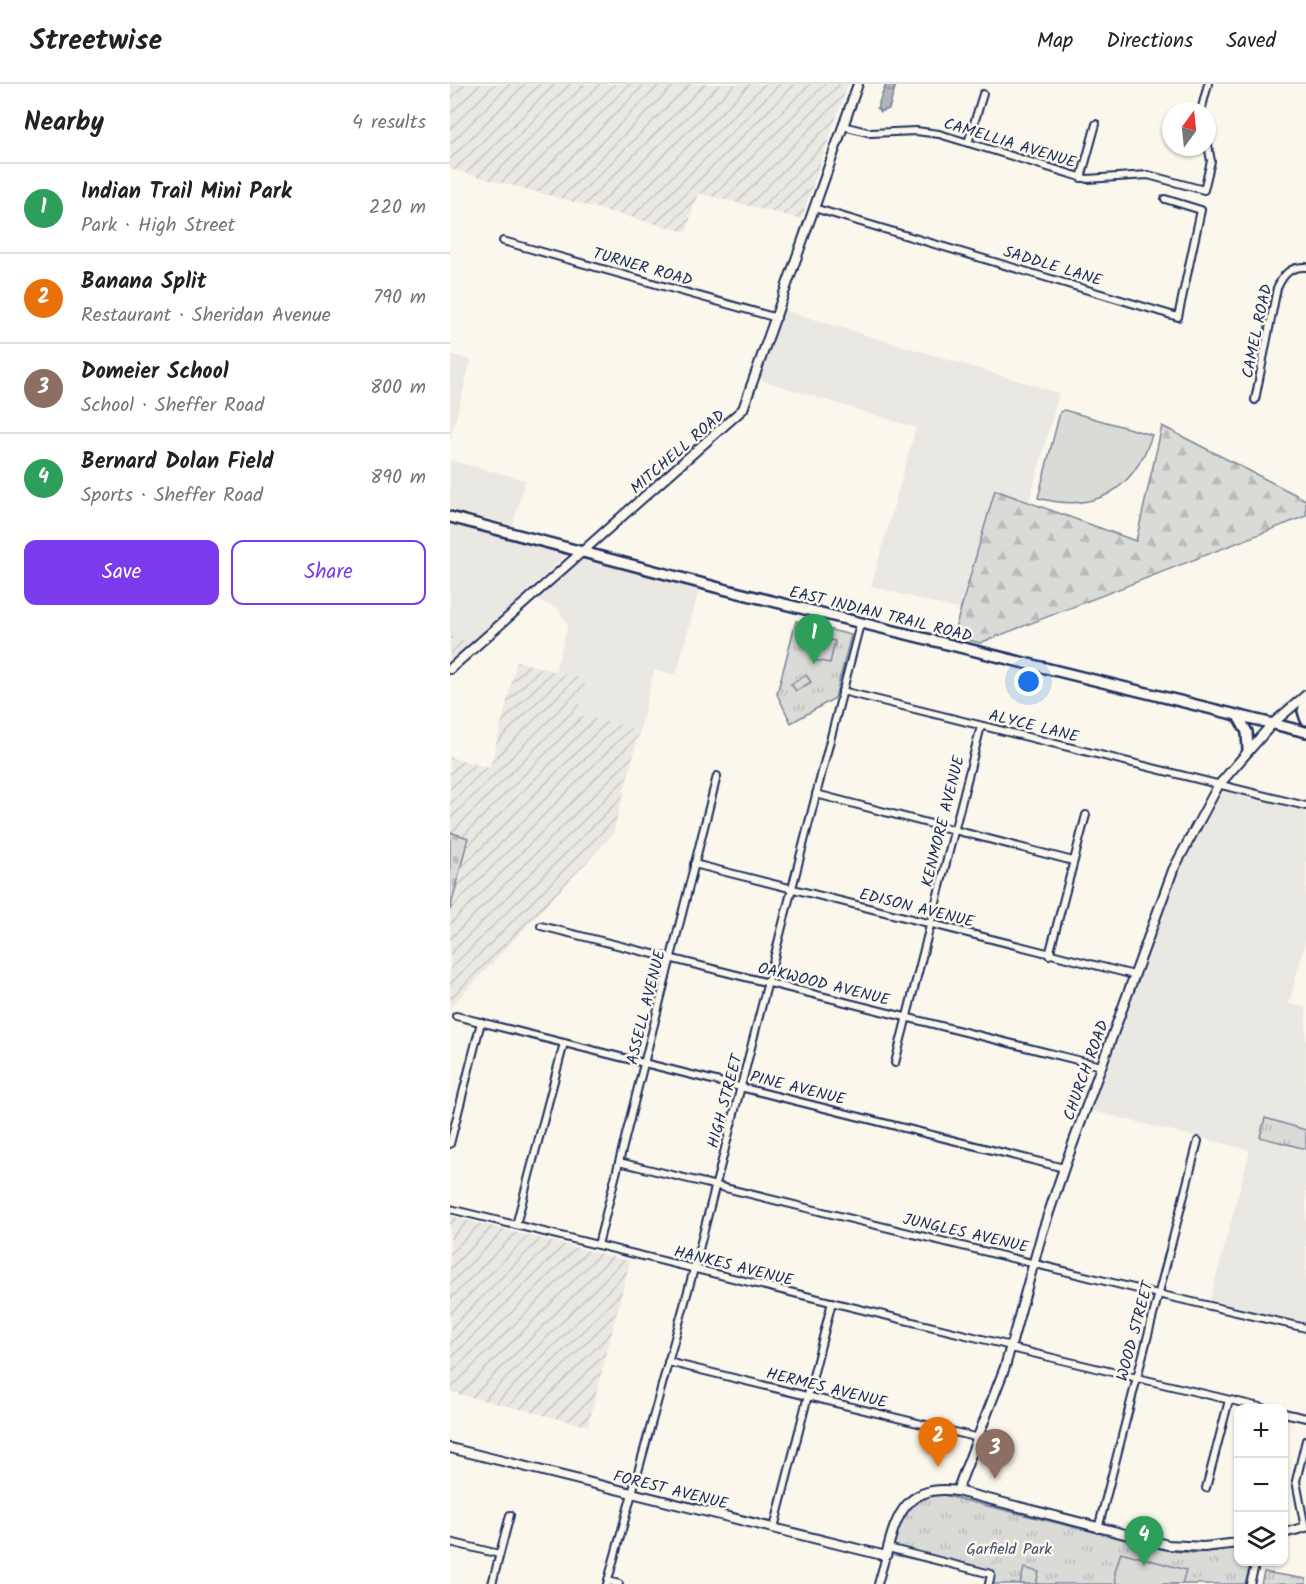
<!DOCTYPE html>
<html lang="en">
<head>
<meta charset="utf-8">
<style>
  :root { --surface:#fff; --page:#f6f6f6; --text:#222; --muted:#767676; --line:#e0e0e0; --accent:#7c3aed }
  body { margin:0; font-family:Kalam,sans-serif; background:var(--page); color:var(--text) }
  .controls { position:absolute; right:18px; bottom:18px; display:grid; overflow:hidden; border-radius:12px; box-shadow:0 2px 4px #0004 }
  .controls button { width:54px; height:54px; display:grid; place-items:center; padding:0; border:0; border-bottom:2px solid var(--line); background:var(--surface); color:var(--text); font:30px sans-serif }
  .compass { position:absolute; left:712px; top:18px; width:54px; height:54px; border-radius:50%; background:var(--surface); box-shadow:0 2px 4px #0004; rotate:15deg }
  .you { position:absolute; left:579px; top:598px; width:21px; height:21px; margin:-15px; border:4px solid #fff; border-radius:50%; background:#1a73e8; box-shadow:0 0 0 9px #1a73e833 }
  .badge { display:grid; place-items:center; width:39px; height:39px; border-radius:50%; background:var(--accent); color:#fff; font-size:20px; font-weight:700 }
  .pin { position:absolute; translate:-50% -50px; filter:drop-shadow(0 2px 3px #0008) }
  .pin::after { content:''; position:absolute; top:32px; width:21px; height:18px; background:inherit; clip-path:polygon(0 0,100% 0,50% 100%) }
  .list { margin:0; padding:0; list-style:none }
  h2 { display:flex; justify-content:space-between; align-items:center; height:78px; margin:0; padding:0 24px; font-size:26px }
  h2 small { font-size:20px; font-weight:400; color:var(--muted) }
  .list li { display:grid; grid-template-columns:39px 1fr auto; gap:18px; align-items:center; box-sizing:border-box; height:90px; padding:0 24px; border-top:2px solid var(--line) }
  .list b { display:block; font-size:22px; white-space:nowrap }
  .list p { margin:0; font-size:20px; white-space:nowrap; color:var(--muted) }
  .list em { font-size:20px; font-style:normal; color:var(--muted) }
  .actions { display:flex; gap:12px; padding:18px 24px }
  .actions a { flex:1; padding:14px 0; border:2px solid var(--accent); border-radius:12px; text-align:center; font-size:21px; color:var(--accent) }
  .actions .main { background:var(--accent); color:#fff }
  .icon { flex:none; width:33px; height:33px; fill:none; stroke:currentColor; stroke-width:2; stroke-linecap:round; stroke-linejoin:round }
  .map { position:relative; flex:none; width:856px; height:1500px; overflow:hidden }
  header { display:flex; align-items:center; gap:36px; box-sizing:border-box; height:84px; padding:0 30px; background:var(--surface); border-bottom:2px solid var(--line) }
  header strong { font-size:28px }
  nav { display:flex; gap:33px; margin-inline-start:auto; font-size:21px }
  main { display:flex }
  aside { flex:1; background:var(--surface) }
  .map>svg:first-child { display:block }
</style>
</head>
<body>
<header>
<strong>Streetwise</strong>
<nav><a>Map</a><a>Directions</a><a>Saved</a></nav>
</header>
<main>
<aside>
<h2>Nearby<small>4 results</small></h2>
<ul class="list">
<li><span class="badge" style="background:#2e9e5b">1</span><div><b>Indian Trail Mini Park</b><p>Park · High Street</p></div><em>220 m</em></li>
<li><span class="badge" style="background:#e8710a">2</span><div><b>Banana Split</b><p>Restaurant · Sheridan Avenue</p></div><em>790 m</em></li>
<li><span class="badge" style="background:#8d6e63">3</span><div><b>Domeier School</b><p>School · Sheffer Road</p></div><em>800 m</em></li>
<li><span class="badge" style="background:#2e9e5b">4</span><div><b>Bernard Dolan Field</b><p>Sports · Sheffer Road</p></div><em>890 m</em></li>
</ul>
<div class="actions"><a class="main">Save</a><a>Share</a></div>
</aside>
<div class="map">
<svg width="856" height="1500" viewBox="0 0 856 1500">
  <defs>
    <pattern id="industrial-furrows" width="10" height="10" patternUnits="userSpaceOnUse" patternTransform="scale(1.5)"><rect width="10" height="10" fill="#eae8e2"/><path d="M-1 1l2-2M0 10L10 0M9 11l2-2" fill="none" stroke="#c8c7c4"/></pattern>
    <pattern id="forest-firs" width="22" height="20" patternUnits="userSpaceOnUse" patternTransform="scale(1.5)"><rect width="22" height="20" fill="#dadad7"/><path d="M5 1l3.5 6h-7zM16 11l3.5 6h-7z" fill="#babbbb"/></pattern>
    <pattern id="cemetery-stones" width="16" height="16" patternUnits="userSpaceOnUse" patternTransform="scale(1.5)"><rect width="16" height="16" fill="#dadad7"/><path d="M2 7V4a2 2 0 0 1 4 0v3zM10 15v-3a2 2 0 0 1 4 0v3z" fill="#babbbb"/></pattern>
    <pattern id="park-tufts" width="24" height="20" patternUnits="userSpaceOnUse" patternTransform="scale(1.5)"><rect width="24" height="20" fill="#dadad7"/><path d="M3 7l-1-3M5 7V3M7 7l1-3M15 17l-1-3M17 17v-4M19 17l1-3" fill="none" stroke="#babbbb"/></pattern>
    <pattern id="water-ripples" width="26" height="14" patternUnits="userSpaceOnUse" patternTransform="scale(1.5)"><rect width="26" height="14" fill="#afb3bb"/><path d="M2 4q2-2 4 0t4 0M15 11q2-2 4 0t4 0" fill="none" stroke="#8e929b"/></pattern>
  </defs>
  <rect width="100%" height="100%" fill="#fbf7ec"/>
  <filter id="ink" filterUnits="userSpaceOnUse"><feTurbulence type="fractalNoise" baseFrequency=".0167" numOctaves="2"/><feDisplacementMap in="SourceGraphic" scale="12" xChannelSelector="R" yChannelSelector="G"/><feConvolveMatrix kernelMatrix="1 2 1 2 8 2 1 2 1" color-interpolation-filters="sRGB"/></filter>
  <g filter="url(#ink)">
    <g fill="#eae8e2">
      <polygon points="333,226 609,309 579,418 545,406 510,526 421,502 466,344 308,295"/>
      <polygon points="0,270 21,276 0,357"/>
      <polygon points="0,376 75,396 63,441 0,425"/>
      <polygon points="0,441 117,470 23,558 0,552"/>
      <polygon points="132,472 250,502 226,591 204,586 190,646 127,630 136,596 105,588 118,541 108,524 84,515"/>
      <polygon points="769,704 856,725 856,855 839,920 856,924 856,1240 760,1216 800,1066 638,1026 725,788"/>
    </g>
    <g fill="url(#industrial-furrows)">
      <polygon points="0,0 398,0 351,135 248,109 236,148 0,85"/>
      <polygon points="0,552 23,558 0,580"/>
      <polygon points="67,577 136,596 127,630 190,646 163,750 0,924 0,826 18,754 0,748 0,673 40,684"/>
      <polygon points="0,1132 180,1177 138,1342 0,1308"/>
    </g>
    <polygon fill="url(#forest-firs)" stroke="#7a849a" stroke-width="1.5" points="712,342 856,416 856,432 530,559 503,552 545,406 686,457"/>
    <polygon fill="url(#cemetery-stones)" stroke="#7a849a" stroke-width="1.5" points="0,748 18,754 0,826"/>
    <g fill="url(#park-tufts)" stroke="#7a849a" stroke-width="1.5">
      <polygon points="346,537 401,551 385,614 341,639 327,610"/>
      <polygon points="815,1034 856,1046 856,1065 810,1053"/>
      <path d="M489 1410 721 1467 746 1469 788 1463V1478H801L795 1500H535L537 1492 440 1470C448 1440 455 1416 489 1410Z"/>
      <polygon points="814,1488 856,1495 856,1500 811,1500"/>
    </g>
    <g fill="#dadad7" stroke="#7a849a" stroke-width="1.5">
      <path d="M614 326 702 351C683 407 645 429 588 414L610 328Z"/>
      <polygon points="370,554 385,557 380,579 365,576"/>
      <polygon points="356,591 361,598 346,607 341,600"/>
      <polygon points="671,1468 736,1486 732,1500 666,1500 665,1488"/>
      <polygon points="574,1484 589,1488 586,1500 570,1500"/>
    </g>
    <polygon fill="url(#water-ripples)" stroke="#747e96" stroke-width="1.5" points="436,0 446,0 439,25 431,28 427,24"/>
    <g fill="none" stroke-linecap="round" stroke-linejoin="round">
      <defs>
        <g id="minor">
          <polyline points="751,27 758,0"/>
          <polyline points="393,42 421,49 466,47 489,50 637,95 698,91 754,106 761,77 757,56"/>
          <polyline points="518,59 533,10"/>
          <polyline points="631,94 646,40"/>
          <polyline points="364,124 728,233 751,126 715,115"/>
          <polyline points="53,157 327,234"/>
          <path d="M805 316 827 204C833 191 840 182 856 183"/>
          <polyline points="392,607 856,722"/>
          <polyline points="366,710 623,777"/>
          <polyline points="244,780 684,891"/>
          <polyline points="91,842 651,982"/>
          <polyline points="599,871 636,731"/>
          <polyline points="6,932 614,1084"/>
          <polyline points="445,979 531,642"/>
          <polyline points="0,1060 31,938"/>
          <polyline points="169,1078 708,1210 856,1244"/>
          <polyline points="0,1125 561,1262"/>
          <polyline points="66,1141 114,959"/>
          <polyline points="148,1161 267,692"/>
          <polyline points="561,1264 814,1324"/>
          <polyline points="218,1278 529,1354"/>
          <polyline points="834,1329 856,1334"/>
          <polyline points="756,1404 779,1316"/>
          <polyline points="324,1444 382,1218"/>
          <polyline points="855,1444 846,1397 856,1356"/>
          <polyline points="648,1445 748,1057"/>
          <polyline points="0,1458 49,1470"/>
          <polyline points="438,1464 541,1490 539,1500"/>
          <polyline points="158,1497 169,1500"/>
          <polyline points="42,1500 60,1431"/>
          <polyline points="157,1500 244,1185 410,540"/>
          <polyline points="428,1500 436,1472"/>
          <polyline points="800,1500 806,1478"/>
        </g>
        <g id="tertiary">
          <polyline points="0,585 293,325 408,0"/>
          <path d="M0 1364 436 1472C446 1430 457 1400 507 1407L718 1461 754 1463 788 1459"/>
          <polyline points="507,1407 555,1283 592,1149 614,1084 723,786 768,702 822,640 856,611"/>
          <polyline points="834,1449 856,1443"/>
        </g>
        <g id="secondary">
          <polyline points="0,433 273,505 856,648"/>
          <polyline points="856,617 853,627 856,636"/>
          <polyline points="788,632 797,648 798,666"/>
        </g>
      </defs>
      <use href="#minor" stroke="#1b2f5e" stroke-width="10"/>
      <use href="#tertiary" stroke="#1b2f5e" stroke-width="12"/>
      <use href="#secondary" stroke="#1b2f5e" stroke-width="14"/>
      <use href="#minor" stroke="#fbf7ec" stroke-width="6"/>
      <use href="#tertiary" stroke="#fbf7ec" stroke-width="8"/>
      <use href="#secondary" stroke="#fbf7ec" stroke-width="9"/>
    </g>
  </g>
  <g text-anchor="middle" stroke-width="5" stroke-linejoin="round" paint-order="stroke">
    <g font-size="16" fill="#1b2f5e" stroke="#fbf7ec">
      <text transform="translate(560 58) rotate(17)" y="6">CAMELLIA AVENUE</text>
      <text transform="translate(603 181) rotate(17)" y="6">SADDLE LANE</text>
      <text transform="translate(193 182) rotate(16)" y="6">TURNER ROAD</text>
      <text transform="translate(806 247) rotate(-78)" y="6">CAMEL ROAD</text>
      <text transform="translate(227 367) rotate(-41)" y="6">MITCHELL ROAD</text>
      <text transform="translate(431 529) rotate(14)" y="6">EAST INDIAN TRAIL ROAD</text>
      <text transform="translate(584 641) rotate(14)" y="6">ALYCE LANE</text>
      <text transform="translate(492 737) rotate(-76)" y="6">KENMORE AVENUE</text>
      <text transform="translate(467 823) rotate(14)" y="6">EDISON AVENUE</text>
      <text transform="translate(374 899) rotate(14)" y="6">OAKWOOD AVENUE</text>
      <text transform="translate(195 923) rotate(-76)" y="6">ASSELL AVENUE</text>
      <text transform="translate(635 986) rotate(-70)" y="6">CHURCH ROAD</text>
      <text transform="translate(348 1003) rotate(14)" y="6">PINE AVENUE</text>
      <text transform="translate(274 1017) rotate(-75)" y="6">HIGH STREET</text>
      <text transform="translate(516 1148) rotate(13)" y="6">JUNGLES AVENUE</text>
      <text transform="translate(284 1181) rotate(14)" y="6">HANKES AVENUE</text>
      <text transform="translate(684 1247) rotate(-75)" y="6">WOOD STREET</text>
      <text transform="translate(377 1303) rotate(14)" y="6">HERMES AVENUE</text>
      <text transform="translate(221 1405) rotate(14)" y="6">FOREST AVENUE</text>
    </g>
    <g font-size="16" fill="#415176" stroke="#fbf7ec">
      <text x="559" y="1470">Garfield Park</text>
    </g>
  </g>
</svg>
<div class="controls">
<button>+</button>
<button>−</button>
<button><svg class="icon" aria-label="layers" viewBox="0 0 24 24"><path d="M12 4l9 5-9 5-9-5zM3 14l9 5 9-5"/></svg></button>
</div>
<svg class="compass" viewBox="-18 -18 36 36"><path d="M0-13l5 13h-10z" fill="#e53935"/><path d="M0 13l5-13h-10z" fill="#767676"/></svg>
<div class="you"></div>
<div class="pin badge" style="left:364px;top:580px;background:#2e9e5b">1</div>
<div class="pin badge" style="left:488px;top:1383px;background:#e8710a">2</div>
<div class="pin badge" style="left:545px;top:1395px;background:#8d6e63">3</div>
<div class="pin badge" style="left:694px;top:1482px;background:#2e9e5b">4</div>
</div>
</main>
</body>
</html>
